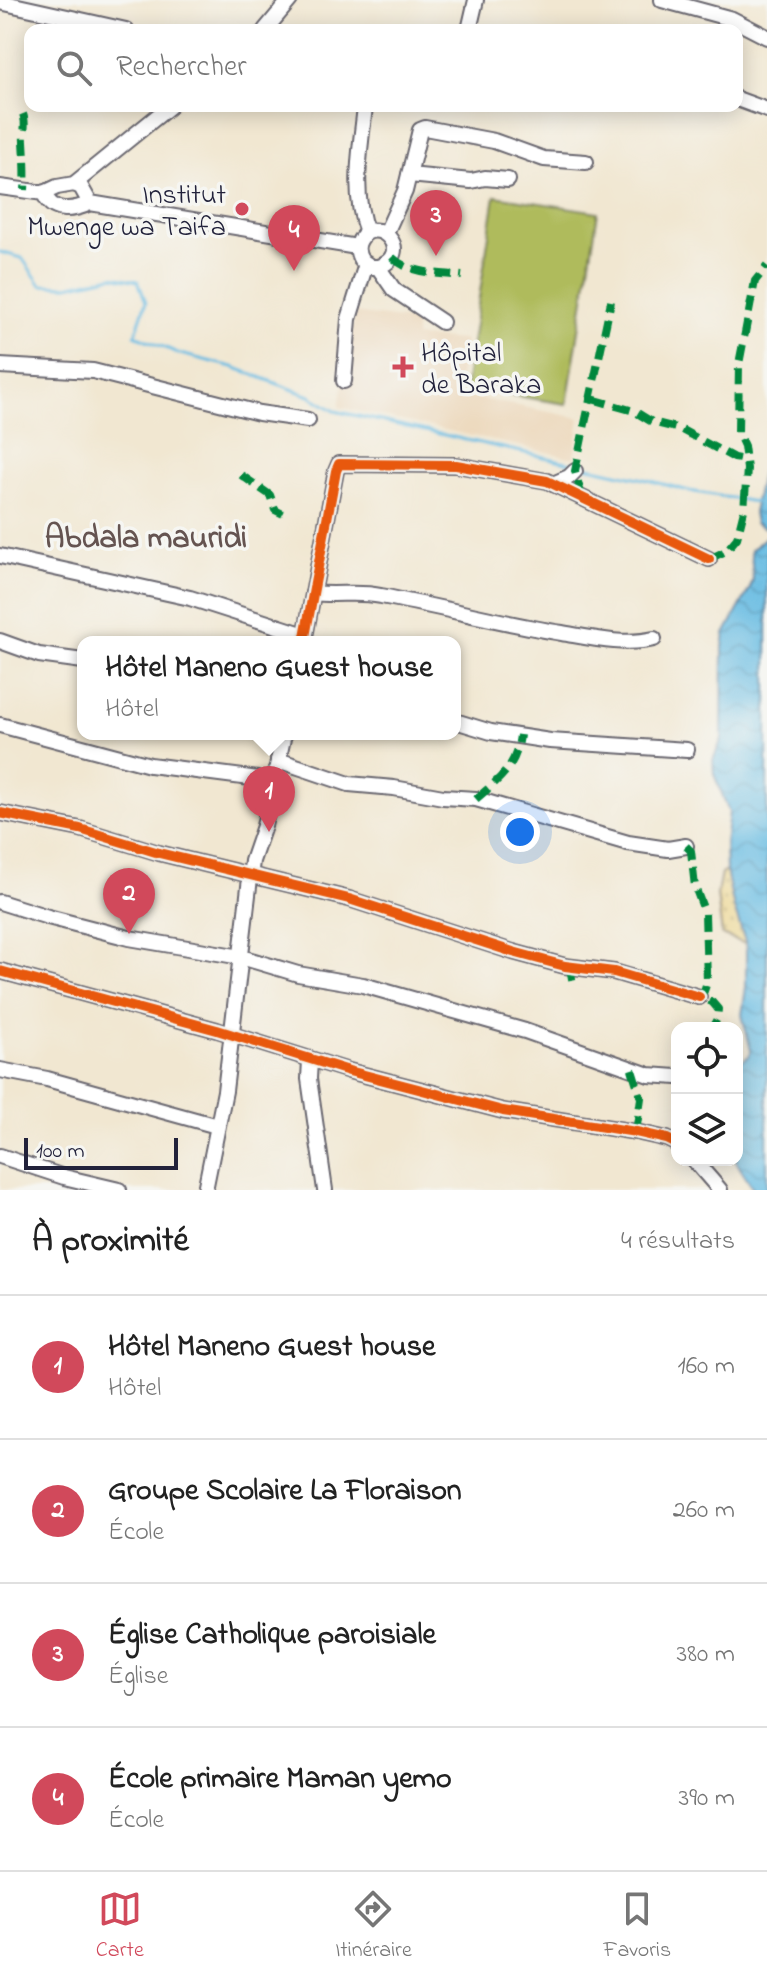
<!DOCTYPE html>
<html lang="fr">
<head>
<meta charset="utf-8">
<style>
  :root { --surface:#fff; --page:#f6f6f6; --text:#222; --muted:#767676; --line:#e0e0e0; --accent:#d1495b }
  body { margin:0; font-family:"Indie Flower",sans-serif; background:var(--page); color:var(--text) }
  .controls { position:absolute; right:24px; bottom:24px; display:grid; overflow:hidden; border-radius:16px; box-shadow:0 4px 20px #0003 }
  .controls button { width:72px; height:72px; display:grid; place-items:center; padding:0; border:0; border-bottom:2px solid var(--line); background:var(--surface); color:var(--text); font:40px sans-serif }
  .scale { position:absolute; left:24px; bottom:20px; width:154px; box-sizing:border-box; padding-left:8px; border:4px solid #22223b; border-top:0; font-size:22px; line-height:28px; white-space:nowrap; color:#22223b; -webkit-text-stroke:6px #f6f6f2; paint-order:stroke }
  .you { position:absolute; left:520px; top:832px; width:28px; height:28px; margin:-20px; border:6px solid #fff; border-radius:50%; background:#1a73e8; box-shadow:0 0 0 12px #1a73e833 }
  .badge { display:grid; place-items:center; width:52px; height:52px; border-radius:50%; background:var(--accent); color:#fff; font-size:26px; font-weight:700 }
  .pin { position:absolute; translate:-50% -66px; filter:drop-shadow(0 2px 4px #0008) }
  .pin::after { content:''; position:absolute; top:42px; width:28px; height:24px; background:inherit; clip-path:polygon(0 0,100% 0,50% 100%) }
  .popup { position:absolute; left:77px; top:636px; width:384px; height:104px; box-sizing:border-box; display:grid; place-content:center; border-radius:16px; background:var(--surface); filter:drop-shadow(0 2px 6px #0005); font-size:26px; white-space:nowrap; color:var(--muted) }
  .popup b { font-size:30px; color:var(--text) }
  .popup::after { content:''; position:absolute; left:50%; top:100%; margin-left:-16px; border:16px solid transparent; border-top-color:var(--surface) }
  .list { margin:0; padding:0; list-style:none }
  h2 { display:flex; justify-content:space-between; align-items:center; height:104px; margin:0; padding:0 32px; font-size:34px }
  h2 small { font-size:26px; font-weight:400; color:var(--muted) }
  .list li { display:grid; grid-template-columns:52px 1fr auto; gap:24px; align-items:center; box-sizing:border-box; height:144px; padding:0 32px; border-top:2px solid var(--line) }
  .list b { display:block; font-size:30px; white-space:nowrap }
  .list p { margin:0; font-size:26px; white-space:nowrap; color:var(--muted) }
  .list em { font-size:26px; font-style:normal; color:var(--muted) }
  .icon { flex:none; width:44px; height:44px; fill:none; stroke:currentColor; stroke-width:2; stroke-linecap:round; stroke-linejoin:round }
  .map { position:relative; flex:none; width:767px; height:1190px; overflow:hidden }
  .search { position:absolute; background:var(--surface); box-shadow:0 4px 20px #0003; left:24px; right:24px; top:24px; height:88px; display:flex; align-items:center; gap:20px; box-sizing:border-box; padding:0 28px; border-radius:16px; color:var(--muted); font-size:30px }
  .sheet { height:680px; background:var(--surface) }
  nav { display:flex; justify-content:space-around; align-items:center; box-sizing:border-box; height:112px; border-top:2px solid var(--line); background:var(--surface); font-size:22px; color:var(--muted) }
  nav a { display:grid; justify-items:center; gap:4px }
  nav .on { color:var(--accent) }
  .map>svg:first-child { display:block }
</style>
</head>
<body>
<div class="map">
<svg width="767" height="1190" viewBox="0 0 767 1190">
  <defs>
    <pattern id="sand-dots" width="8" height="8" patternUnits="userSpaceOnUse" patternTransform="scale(2)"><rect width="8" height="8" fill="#eeda9e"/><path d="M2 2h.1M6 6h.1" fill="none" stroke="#ccbb89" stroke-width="1.8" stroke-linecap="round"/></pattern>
    <pattern id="water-waves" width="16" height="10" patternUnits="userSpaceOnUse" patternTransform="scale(2)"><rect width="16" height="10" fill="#66bbe2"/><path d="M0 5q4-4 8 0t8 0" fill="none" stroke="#58a0c3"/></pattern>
  </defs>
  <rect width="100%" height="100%" fill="#f6f6f2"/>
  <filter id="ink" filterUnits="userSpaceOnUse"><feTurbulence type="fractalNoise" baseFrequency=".0125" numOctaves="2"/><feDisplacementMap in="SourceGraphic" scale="16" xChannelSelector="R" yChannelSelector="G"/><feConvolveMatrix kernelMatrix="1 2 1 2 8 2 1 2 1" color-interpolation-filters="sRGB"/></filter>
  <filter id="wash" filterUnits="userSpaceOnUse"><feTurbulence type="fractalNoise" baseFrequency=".006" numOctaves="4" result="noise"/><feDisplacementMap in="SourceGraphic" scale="32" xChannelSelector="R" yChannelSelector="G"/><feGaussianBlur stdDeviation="1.8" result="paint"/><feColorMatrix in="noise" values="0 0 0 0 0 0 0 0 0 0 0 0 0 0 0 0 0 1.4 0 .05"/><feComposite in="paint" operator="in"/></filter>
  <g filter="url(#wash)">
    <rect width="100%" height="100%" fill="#f1e7d1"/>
    <polygon fill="#ecd7ba" points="355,313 416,321 415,337 465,340 456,394 580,418 574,458 339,407"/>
    <polygon fill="#afbb5c" stroke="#686e4c" stroke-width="2" points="495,196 598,212 567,404 465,388"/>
    <polygon fill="url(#sand-dots)" stroke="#887e6c" stroke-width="2" points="726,871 734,908 746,944 722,935 717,894 721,874"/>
    <g fill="url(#water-waves)" stroke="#446e8e" stroke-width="2">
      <polygon points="767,443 767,529 755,523 753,513"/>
      <polygon points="767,536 767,1190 754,1190 735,1160 737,1160 737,1064 749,1056 751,1051 742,1015 746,987 746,944 734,908 726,871 725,843 729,812 714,774 713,760 722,739 723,647 725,634 750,588 753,579 751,550"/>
    </g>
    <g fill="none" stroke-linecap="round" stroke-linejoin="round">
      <polyline stroke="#66bbe2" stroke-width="3" points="0,252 22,258 41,285 68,286 113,276 138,281 146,302 135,335 180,354 233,367 310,396 335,411 644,479 689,491 755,502"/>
    </g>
  </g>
  <g filter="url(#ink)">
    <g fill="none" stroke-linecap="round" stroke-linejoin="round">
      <defs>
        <g id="minor">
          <polyline points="662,0 732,19 767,37"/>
          <polyline points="0,2 126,30"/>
          <polyline points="265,30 290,0"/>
          <polyline points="469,30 476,0"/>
          <polyline points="737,99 767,110"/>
          <path d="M365 106C361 147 351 193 367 232"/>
          <polyline points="409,175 471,181 485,178 508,180"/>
          <polyline points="0,187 44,193 57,187 74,184 170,106"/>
          <path d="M44 193C51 214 73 211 90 203L81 187 74 184"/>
          <polyline points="90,203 357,247"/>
          <polyline points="386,233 405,191 420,130 425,128 494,141 544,159 586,162"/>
          <path d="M378 267C416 253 376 212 360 240 356 247 357 253 361 260L371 267H378L394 290 442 322"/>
          <polyline points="0,366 93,371 259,413 308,420"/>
          <polyline points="344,381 349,319 366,264"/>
          <polyline points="553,484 569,477 575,471"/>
          <polyline points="0,556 190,598 305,635"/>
          <path d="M313 593C336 596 359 591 381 596 441 607 501 623 562 633 591 638 624 646 654 639"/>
          <polyline points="0,641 39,655 83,661"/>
          <polyline points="304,642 336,471 339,464 456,465 547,481 709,559"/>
          <polyline points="455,721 491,732 550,741 687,750"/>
          <polyline points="0,725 150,765 274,781"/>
          <polyline points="278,760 349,784 394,788 443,797 476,799 628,843 668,849 686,846"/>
          <polyline points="0,813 80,829 159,853 349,899 513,952 565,966 614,972 699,997"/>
          <polyline points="0,902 48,917 129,938 241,957 298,974 363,985 525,1031 649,1075 677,1077"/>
          <polyline points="0,971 217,1030 349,1071 503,1111 636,1132 667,1139 677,1144"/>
          <polyline points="310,1060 309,1079 325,1190"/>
          <polyline points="0,1070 47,1079 217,1126"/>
          <polyline points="0,1156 64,1177 119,1190"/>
          <polyline points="694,1160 720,1190"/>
          <polyline points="205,1190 225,1091 252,861 264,826 284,734"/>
        </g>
      </defs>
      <use href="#minor" stroke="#6a6770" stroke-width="18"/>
      <use href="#minor" stroke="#fff" stroke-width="14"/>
      <g stroke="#00873e" stroke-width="8" stroke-dasharray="16 8" stroke-linecap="butt">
        <path d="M23 114C27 124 23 131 24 141 25 158 26 173 25 190"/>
        <path d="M392 257C409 274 438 273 462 276"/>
        <polyline points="592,399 634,411 652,422 680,429 734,458 746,460"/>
        <polyline points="241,475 270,495 275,510 283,514"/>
        <polyline points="582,497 575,471 611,301"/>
        <polyline points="709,559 726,551 737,538 744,510 747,469 744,446 738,433 739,364 755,281 767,266"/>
        <path d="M476 799C499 779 516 768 520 735"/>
        <polyline points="686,846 691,851 695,887 705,913 707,982 704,991 699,997 712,1002 718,1009 717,1019 712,1028"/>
        <polyline points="565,966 571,973 573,984"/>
        <polyline points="632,1069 641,1098 636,1132"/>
      </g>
      <defs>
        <g id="cycleway">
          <polyline points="304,642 336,471 339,464 456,465 547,481 709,559"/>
          <polyline points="0,813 80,829 159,853 349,899 513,952 565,966 614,972 699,997"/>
          <polyline points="0,971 217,1030 349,1071 503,1111 636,1132 667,1139 677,1144"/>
        </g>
      </defs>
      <use href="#cycleway" stroke="#f6f6f2" stroke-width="15"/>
      <use href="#cycleway" stroke="#e8590c" stroke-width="10"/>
    </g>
  </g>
  <g fill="#d1495b" stroke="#f6f6f2" stroke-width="3">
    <circle cx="242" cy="209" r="8"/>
    <path d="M399 355h8v8h8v8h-8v8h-8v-8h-8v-8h8z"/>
  </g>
  <g text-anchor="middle" stroke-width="7" stroke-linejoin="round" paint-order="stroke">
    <g font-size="28" fill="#22223b" stroke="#f6f6f2" text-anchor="end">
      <text x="226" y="203">Institut<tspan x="226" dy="32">Mwenge wa Taifa</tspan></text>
      <text x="421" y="361" text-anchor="start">Hôpital<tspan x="421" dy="32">de Baraka</tspan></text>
    </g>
    <g font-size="32" font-weight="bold" fill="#655451" stroke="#f6f6f2">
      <text x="146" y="547">Abdala mauridi</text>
    </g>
  </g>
</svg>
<div class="controls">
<button><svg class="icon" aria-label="locate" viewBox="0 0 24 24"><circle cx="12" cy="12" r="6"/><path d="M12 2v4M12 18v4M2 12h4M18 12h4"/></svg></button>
<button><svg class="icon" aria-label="layers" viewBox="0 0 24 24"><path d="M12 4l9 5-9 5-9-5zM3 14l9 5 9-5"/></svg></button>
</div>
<div class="scale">100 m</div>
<div class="you"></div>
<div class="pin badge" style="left:269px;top:832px">1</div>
<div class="popup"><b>Hôtel Maneno Guest house</b>Hôtel</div>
<div class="pin badge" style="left:129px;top:934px">2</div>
<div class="pin badge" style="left:436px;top:256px">3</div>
<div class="pin badge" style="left:294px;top:271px">4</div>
<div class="search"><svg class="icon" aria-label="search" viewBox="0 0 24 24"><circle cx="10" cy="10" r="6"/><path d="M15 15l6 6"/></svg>Rechercher</div>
</div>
<section class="sheet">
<h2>À proximité<small>4 résultats</small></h2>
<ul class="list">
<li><span class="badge">1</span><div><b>Hôtel Maneno Guest house</b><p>Hôtel</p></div><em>160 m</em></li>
<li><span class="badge">2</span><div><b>Groupe Scolaire La Floraison</b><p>École</p></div><em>260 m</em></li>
<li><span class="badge">3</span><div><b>Église Catholique paroisiale</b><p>Église</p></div><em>380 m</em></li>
<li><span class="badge">4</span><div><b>École primaire Maman yemo</b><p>École</p></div><em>390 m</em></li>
</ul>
</section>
<nav>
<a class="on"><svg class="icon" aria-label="map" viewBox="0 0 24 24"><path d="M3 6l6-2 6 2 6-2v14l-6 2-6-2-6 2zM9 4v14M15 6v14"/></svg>Carte</a>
<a><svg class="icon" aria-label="directions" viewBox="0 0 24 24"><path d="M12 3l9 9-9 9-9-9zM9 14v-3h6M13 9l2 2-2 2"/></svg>Itinéraire</a>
<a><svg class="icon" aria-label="saved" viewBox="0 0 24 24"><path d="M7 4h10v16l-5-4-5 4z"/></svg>Favoris</a>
</nav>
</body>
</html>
